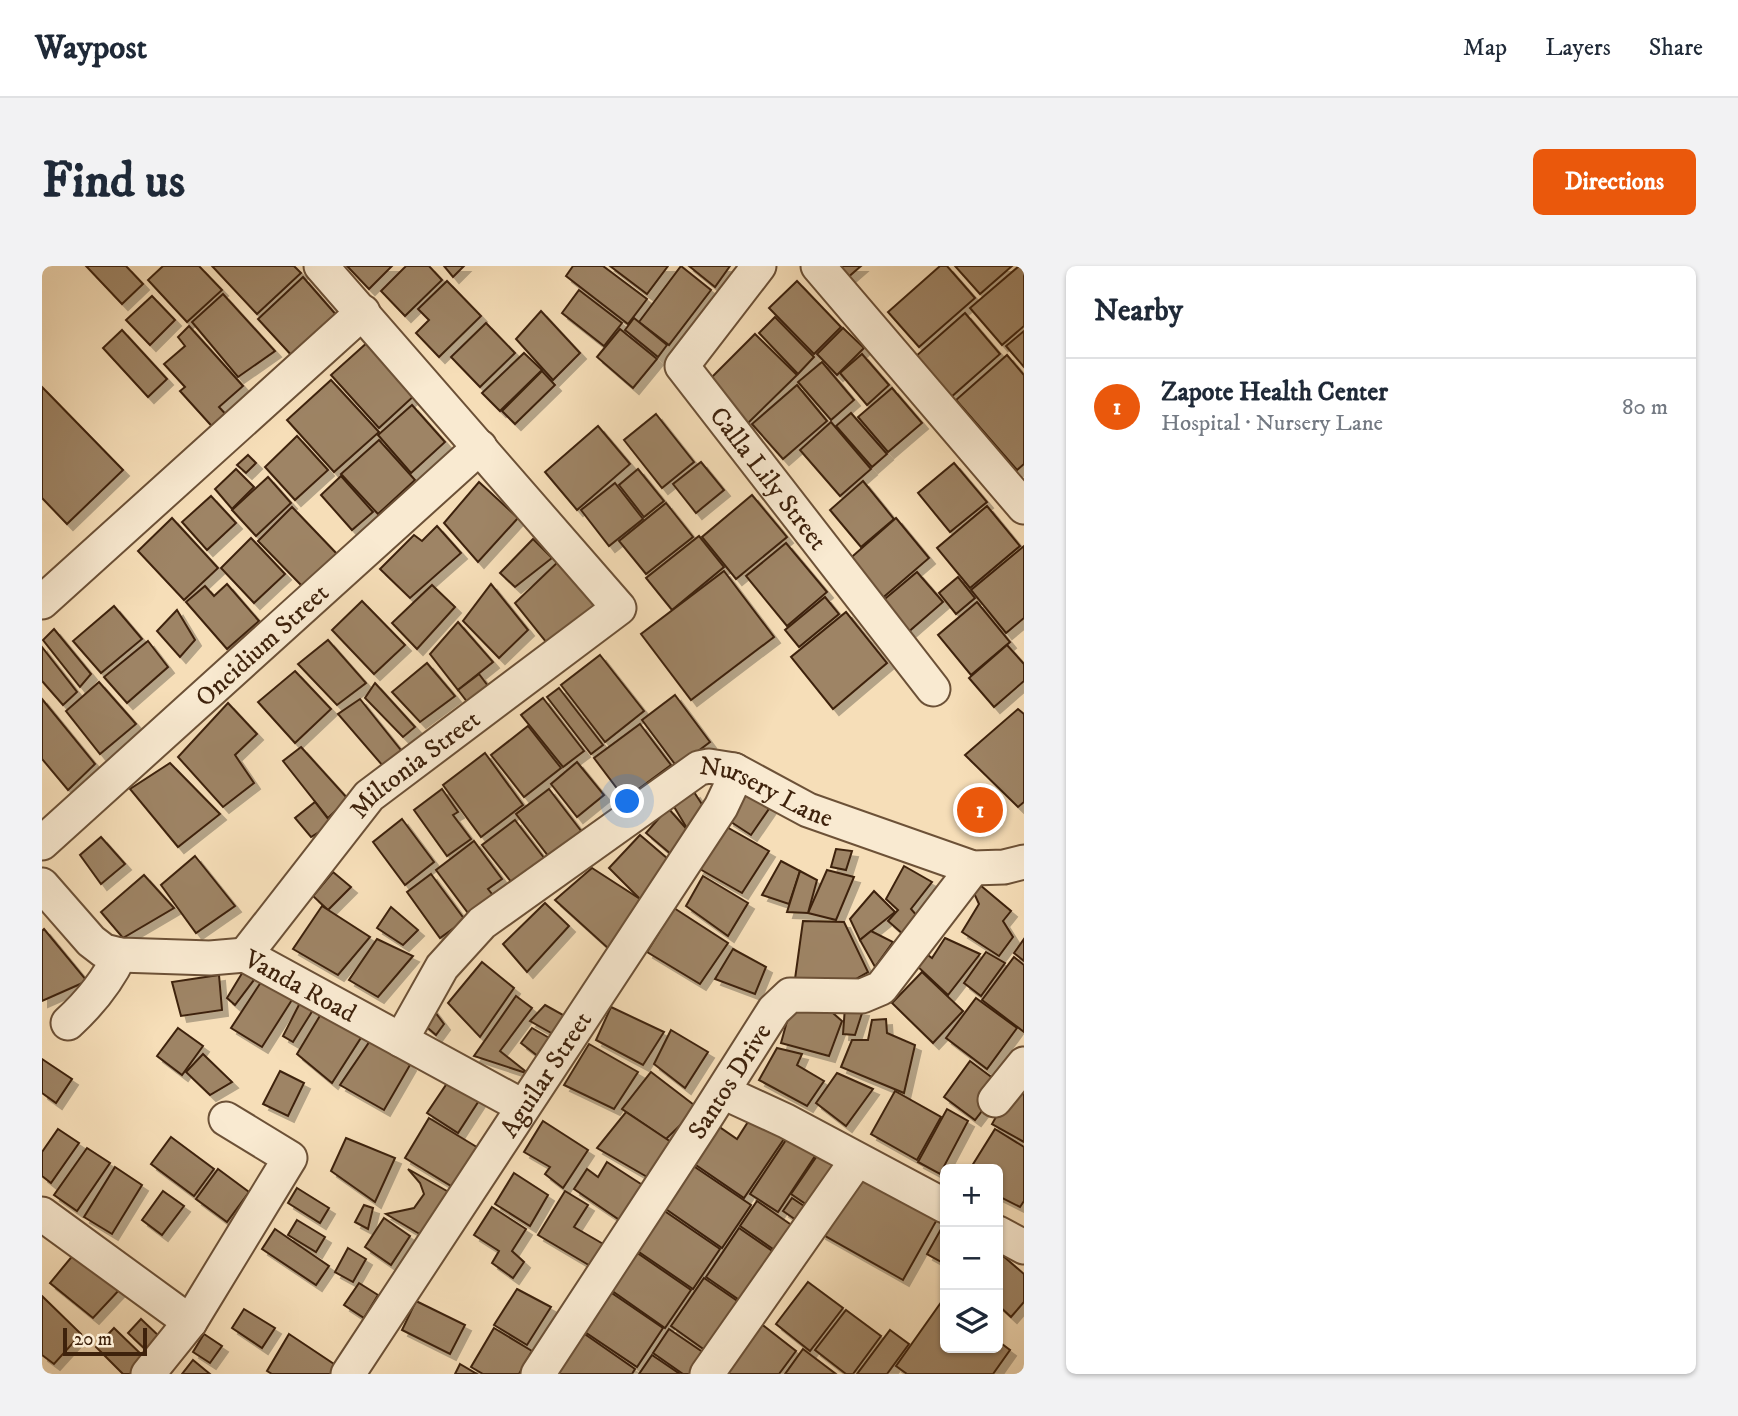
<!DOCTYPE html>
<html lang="en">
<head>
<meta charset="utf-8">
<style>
  :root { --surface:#fff; --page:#f2f2f3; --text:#1f2937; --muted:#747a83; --line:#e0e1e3; --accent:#ea580c }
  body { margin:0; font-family:"IM FELL DW Pica",serif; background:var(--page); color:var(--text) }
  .controls { position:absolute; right:21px; bottom:21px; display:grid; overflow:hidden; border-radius:10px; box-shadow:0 2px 5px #0004 }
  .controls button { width:63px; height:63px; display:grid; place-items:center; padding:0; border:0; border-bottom:2px solid var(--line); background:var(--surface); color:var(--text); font:35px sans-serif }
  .scale { position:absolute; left:21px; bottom:18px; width:84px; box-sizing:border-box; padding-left:7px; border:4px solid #3e220c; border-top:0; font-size:19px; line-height:24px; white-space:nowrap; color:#3e220c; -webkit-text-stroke:5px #f9ead1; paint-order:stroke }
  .you { position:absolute; left:586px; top:536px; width:24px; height:24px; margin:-18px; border:5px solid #fff; border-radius:50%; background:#1a73e8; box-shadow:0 0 0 10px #1a73e833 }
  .badge { display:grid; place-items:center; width:46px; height:46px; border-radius:50%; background:var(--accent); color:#fff; font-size:23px; font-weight:700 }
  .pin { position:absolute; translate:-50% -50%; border:4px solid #fff; box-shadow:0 2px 7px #0006 }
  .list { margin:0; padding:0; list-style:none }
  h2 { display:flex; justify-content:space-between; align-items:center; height:91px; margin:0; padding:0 28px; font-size:30px }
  h2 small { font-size:23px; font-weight:400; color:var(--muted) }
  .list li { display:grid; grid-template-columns:46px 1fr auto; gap:21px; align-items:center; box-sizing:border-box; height:98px; padding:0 28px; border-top:2px solid var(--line) }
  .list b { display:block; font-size:26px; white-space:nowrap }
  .list p { margin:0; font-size:23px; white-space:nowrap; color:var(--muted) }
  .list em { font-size:23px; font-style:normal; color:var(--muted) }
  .icon { flex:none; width:38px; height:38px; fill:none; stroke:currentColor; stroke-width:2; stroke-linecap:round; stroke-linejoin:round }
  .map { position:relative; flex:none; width:982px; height:1108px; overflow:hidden; border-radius:10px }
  header { display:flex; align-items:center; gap:42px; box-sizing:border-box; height:98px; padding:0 35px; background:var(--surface); border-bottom:2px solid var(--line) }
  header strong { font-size:33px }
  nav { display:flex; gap:38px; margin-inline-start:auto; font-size:24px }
  .intro { display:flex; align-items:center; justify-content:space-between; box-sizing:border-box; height:168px; padding:0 42px }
  h1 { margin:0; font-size:49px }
  .button { padding:18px 32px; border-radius:10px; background:var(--accent); color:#fff; font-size:24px; font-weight:700 }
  main { display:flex; gap:42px; padding:0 42px }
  aside { flex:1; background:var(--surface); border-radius:10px; box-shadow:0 2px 5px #0004 }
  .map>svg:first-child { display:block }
</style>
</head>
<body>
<header>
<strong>Waypost</strong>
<nav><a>Map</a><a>Layers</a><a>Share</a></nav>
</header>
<div class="intro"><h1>Find us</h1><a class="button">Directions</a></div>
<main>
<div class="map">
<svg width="982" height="1108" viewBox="0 0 982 1108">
  <defs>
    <filter id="shadow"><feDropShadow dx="6" dy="6" stdDeviation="0" flood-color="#0004"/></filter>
  </defs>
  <rect width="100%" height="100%" fill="#f6deb8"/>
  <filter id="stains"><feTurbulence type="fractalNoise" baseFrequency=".00286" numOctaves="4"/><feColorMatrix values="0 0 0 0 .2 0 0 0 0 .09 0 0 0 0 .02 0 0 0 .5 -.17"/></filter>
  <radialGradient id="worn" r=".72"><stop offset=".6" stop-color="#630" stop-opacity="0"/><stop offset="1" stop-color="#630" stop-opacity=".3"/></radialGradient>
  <g fill="#9e8465" stroke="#3e220c" stroke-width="2" filter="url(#shadow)">
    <polygon points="44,0 84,0 101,18 80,38"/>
    <polygon points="121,0 157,0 180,24 145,56 106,14"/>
    <polygon points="170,0 252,0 259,7 215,48"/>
    <polygon points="305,0 350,0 327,23"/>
    <polygon points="364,0 387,0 400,14 363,50 339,25"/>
    <polygon points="402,0 422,0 411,11"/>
    <polygon points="531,0 561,0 605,33 586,58 524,10"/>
    <polygon points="568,0 626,0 605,28"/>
    <polygon points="639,0 669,24 627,79 597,56"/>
    <polygon points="647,0 688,0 673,21"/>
    <polygon points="793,0 819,0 804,13"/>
    <polygon points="898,0 905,0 933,32 877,81 846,46"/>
    <polygon points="913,0 970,0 938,28"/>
    <polygon points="977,0 982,0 982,60 960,79 928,42"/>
    <polygon points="261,11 296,51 252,92 216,53"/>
    <polygon points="405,15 439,50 397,91 374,67 387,54 376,43"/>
    <polygon points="755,15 799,61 772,88 727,42"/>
    <polygon points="537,24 580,57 562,80 520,47"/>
    <polygon points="181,28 233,85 196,111 150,56"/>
    <polygon points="110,30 133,54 108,79 84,54"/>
    <polygon points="499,45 538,87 511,114 474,73"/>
    <polygon points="923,47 958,88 908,132 873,91"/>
    <polygon points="733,51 772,91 756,108 717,67"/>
    <polygon points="592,52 625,79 616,91 583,64"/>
    <polygon points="444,57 473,87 438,121 409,91"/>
    <polygon points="147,60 201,120 177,141 190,155 176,167 138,125 143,121 122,98 143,80 136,71"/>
    <polygon points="801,62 822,82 795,109 775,88"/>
    <polygon points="578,63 615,93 591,122 555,91"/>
    <polygon points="80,64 125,113 106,131 61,82"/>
    <polygon points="982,65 982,101 964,80"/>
    <polygon points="713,68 755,109 705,158 664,117"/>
    <polygon points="327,75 374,128 337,162 289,109"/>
    <polygon points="482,87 500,104 458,145 440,127"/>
    <polygon points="820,88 847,119 825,139 798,107"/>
    <polygon points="965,89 982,109 982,198 975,204 914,134"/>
    <polygon points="780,96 812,134 789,154 756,116"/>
    <polygon points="500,105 513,119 473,158 460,145"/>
    <polygon points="289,114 337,166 292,206 245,154"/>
    <polygon points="755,119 785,155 741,193 710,158"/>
    <polygon points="0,121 81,204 25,258 0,232"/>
    <polygon points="850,122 880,157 846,186 816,151"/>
    <polygon points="370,139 403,176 369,207 336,169"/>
    <polygon points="809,147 845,188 830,201 794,160"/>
    <polygon points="614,148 652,196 620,222 582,174"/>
    <polygon points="789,156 829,203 798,230 758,184"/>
    <polygon points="556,160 588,198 535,244 503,206"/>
    <polygon points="255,170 286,204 253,234 223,201"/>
    <polygon points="337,174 373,214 336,248 299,208"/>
    <polygon points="206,189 214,197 204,207 195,199"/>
    <polygon points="659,196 682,224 654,247 631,218"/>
    <polygon points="912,197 945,236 908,266 876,227"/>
    <polygon points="194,203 212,221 190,243 173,223"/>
    <polygon points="596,203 622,235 602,251 577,219"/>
    <polygon points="299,210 331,246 310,264 279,229"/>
    <polygon points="226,211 249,237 214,270 190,244"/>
    <polygon points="821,215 852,253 819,281 788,244"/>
    <polygon points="437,216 476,252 436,296 402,257"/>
    <polygon points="573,217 601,253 567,280 539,244"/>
    <polygon points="710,229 745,271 694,313 660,271"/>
    <polygon points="169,230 194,257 165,284 140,256"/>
    <polygon points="624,237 651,271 604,308 577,275"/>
    <polygon points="945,240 978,280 928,322 895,282"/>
    <polygon points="250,241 295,288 261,321 216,275"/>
    <polygon points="130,252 176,302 142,334 96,285"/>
    <polygon points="854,252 887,292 837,335 804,296"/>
    <polygon points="395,260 419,287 368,332 338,303 372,269 380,275"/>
    <polygon points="657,270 682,301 630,344 604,312"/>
    <polygon points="209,272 243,308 212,337 179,302"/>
    <polygon points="491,273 510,292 473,321 458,307"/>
    <polygon points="744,277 785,326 745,360 704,310"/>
    <polygon points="982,280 982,352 964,367 929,324"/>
    <polygon points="520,292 555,340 505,377 473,337"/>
    <polygon points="682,305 732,371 649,434 599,368"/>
    <polygon points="875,306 901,336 864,368 838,337"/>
    <polygon points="916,311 933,332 914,348 897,327"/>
    <polygon points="185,318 217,355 185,383 144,336 163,320 172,330"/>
    <polygon points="449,318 486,364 457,392 421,355"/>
    <polygon points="390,319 413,341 375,383 350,357"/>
    <polygon points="783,331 797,348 757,381 743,364"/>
    <polygon points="320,335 363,379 332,408 290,364"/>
    <polygon points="935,336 968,376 929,409 896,369"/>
    <polygon points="72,340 100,373 59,407 31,375"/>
    <polygon points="135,344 153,374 138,391 115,365"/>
    <polygon points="804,346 845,397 791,443 749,391"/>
    <polygon points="416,356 451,396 416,424 388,388"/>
    <polygon points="12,363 49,408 38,421 1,374"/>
    <polygon points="286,374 324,417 295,439 256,398"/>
    <polygon points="106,375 126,401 85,437 62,411"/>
    <polygon points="965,379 982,398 982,415 952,441 927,412"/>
    <polygon points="0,381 35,426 21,439 0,415"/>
    <polygon points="558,389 602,445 563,476 519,419"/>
    <polygon points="385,397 413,430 378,456 350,426"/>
    <polygon points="253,405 289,443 253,477 216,436"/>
    <polygon points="437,408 449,424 426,437 416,424"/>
    <polygon points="57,416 94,458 58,488 24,445"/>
    <polygon points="333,417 373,461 361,471 323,432"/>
    <polygon points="517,422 561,479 549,488 505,431"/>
    <polygon points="633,429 668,476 635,501 600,454"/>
    <polygon points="501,432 542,485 521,501 479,449"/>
    <polygon points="0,433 53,498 26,524 0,493"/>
    <polygon points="318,433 362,488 341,500 296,448"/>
    <polygon points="186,437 215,468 193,489 212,517 181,541 136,491"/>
    <polygon points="976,443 982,448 982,536 976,541 923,489"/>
    <polygon points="598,458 629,499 583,533 552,492"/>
    <polygon points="486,460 519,502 482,531 449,489"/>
    <polygon points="259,481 306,533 286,552 241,495"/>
    <polygon points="443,487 481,539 439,571 401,519"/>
    <polygon points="535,496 562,529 535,551 509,518"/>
    <polygon points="128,497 178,548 136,581 88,523"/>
    <polygon points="708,520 733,534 709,569 686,554"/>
    <polygon points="400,523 416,546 411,549 429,573 405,590 372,544"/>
    <polygon points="507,523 543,570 510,595 474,548"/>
    <polygon points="652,526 665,546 646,564 631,539"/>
    <polygon points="273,536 290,558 269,571 253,552"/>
    <polygon points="626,542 649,568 630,589 604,567"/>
    <polygon points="360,553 392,596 363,619 331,576"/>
    <polygon points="473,554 506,597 474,622 440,579"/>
    <polygon points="683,560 727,585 700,627 656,602"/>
    <polygon points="598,569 626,593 598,633 567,602"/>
    <polygon points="59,571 83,598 59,618 38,589"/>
    <polygon points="432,575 460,613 446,623 454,633 429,651 394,604"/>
    <polygon points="794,583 810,585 804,604 789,601"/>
    <polygon points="153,590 193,640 154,667 119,619"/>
    <polygon points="739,595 758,605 747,638 720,629"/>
    <polygon points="862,600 890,616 869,643 876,651 862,669 846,655 856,644 844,633"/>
    <polygon points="550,602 598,633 567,683 513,634"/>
    <polygon points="785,604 812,611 794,654 766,647"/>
    <polygon points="758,605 775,614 766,647 745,646"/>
    <polygon points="291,606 309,621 286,644 271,630"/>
    <polygon points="389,608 423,654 398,672 365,626"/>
    <polygon points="102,609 132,642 81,672 59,646"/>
    <polygon points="661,610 706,637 686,670 644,640"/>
    <polygon points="938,619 969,645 961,655 971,671 957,690 920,666 937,638 931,625"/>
    <polygon points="832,625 853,646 818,674 808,653"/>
    <polygon points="503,637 527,660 485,706 461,678"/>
    <polygon points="280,640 328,671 296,709 251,683"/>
    <polygon points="349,641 376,664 361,679 335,662"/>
    <polygon points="632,642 686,677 658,718 605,686"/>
    <polygon points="761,655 802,656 826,706 800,721 753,713"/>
    <polygon points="2,663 45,715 0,735 0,665"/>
    <polygon points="829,665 851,676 833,701 818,674"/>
    <polygon points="903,672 938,688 906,729 874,699 883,687 890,692"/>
    <polygon points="335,673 371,690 336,731 307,714"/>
    <polygon points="982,673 982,695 972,687"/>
    <polygon points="691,683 724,701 713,728 673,713"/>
    <polygon points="944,686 963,697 939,730 922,717"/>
    <polygon points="972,691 982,699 982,766 940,734"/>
    <polygon points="440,696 472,722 438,771 406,737"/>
    <polygon points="205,699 218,706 193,739 185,732"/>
    <polygon points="880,706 921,745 891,777 850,737"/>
    <polygon points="177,709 180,744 139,750 130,716"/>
    <polygon points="223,710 255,726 220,781 189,762"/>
    <polygon points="474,730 490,742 458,785 487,808 432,790"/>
    <polygon points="934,732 975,762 945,803 904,772"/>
    <polygon points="260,733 271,744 251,776 241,770"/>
    <polygon points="750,737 784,741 800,755 787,790 739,777"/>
    <polygon points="503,739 523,750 511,768 488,755"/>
    <polygon points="569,741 622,766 601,799 554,774"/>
    <polygon points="803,741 821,744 813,769 801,768"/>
    <polygon points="390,742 402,758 394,769 380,757"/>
    <polygon points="282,743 322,767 290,817 255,788"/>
    <polygon points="844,753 845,767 873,779 862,827 799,801 810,774 826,774 830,754"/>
    <polygon points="136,762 161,780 140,809 115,790"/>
    <polygon points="490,762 509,773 497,791 479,777"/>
    <polygon points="629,764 666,786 643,822 612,798"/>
    <polygon points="332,769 368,799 342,844 298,819"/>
    <polygon points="547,778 596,806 572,843 522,819"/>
    <polygon points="735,782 760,788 755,799 782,815 765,840 717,814"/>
    <polygon points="161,788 190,816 168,829 144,806"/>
    <polygon points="0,793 30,813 14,837 0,827"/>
    <polygon points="928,795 960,819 933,854 902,831"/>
    <polygon points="238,805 262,817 246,850 221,838"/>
    <polygon points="609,806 656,842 624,873 580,843"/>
    <polygon points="795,807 831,823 804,860 774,837"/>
    <polygon points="410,810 440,830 416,867 385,847"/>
    <polygon points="976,812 982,815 982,876 950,858"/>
    <polygon points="853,825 899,851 875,894 829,868"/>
    <polygon points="905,843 926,855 898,908 876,896"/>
    <polygon points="713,845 746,867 702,932 648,895 673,858 695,873"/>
    <polygon points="584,846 632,878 607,912 555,882"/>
    <polygon points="387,852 438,883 414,923 363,892"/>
    <polygon points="501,855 546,884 521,922 503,908 508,901 482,886"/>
    <polygon points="16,863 37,877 9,917 0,910 0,886"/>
    <polygon points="953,863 982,881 982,935 978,941 956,930 956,903 928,903"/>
    <polygon points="748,868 775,887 736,946 708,928"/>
    <polygon points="129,871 172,903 152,930 109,898"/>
    <polygon points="304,872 353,892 333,936 289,905"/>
    <polygon points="45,882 68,897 35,945 12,929"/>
    <polygon points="777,887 802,904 774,945 749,928"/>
    <polygon points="565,896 602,920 579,955 532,923 545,903 556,911"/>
    <polygon points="647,897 709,939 680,982 618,939"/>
    <polygon points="73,901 100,919 70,968 42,951"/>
    <polygon points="176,903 207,926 185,956 154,933"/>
    <polygon points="366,903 412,929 386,973 344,948 372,942 382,928 378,917"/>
    <polygon points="813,903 897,950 861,1014 778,967"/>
    <polygon points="472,907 506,929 488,960 453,938"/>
    <polygon points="255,922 287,942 278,957 246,937"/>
    <polygon points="121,925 142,940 120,969 100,954"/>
    <polygon points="523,925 546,939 532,961 563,979 550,1001 496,969"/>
    <polygon points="750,932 774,948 764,961 741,945"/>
    <polygon points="715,935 758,965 741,990 698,960"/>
    <polygon points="322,939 331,942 326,963 313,956"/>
    <polygon points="450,941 484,963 470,985 482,996 471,1012 450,997 457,985 432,969"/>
    <polygon points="621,944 678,983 651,1023 594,984"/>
    <polygon points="342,952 368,970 349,999 323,981"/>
    <polygon points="255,954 283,971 274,986 246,969"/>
    <polygon points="903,956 903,998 885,988"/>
    <polygon points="697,962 739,991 706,1040 664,1011"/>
    <polygon points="233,963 287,1000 274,1019 220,983"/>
    <polygon points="37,982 79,1022 51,1052 8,1017"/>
    <polygon points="306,982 324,993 311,1016 293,1006"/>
    <polygon points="591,984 649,1024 623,1062 566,1022"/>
    <polygon points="960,989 982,1008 982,1036 969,1051 956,1039 956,994"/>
    <polygon points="662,1012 707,1043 674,1092 629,1060"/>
    <polygon points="766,1016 801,1042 768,1085 734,1058"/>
    <polygon points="317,1017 336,1029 322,1052 302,1039"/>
    <polygon points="558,1019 621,1062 595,1101 531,1058"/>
    <polygon points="475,1023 509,1041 485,1079 452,1059"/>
    <polygon points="0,1030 39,1068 12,1098 0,1089"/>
    <polygon points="374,1035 423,1059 408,1088 360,1064"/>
    <polygon points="900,1035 903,1038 903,1082 956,1082 956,1075 968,1084 951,1108 865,1108 854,1100"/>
    <polygon points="202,1043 233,1062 220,1082 190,1062"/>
    <polygon points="804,1044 839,1070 811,1108 804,1108 773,1084"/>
    <polygon points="99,1053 118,1071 106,1086 86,1067"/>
    <polygon points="713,1053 754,1085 737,1108 672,1108"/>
    <polygon points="72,1062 103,1092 88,1108 81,1108 54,1081"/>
    <polygon points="452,1062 490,1085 477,1108 441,1108 429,1101"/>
    <polygon points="534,1062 593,1103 590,1108 509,1108"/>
    <polygon points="627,1063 665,1089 652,1108 641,1108 611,1087"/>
    <polygon points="848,1064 867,1078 845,1108 815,1108"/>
    <polygon points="162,1068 180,1080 168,1097 151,1086"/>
    <polygon points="247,1068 298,1102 294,1108 230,1108 225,1105"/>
    <polygon points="761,1083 794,1108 743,1108"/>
    <polygon points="610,1089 638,1108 597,1108"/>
    <polygon points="151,1094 168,1108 140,1108"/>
    <polygon points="418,1098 435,1108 413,1108"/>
  </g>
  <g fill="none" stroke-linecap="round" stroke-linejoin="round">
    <defs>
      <g id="minor">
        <path id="s1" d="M717 0 640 100 891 423"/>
        <polyline points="776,0 982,241"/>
        <polyline points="0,336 321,46"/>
        <path id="s2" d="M0 577 438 181"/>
        <path id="s3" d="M0 619 49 675 62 685 78 689 168 692 203 689 480 840"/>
        <path id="s4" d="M203 689 327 530 577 342 279 0"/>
        <path d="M26 757C49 736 65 716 78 689"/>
        <path id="s5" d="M359 774 400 701 440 657 657 502 667 500 692 504 766 544 931 602 962 601 982 596"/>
        <polyline points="681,826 744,855 903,940"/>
        <polyline points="953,834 982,798"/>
        <polyline points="0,948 148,1056"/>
        <polyline points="956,967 982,981"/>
        <polyline points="106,1108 148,1056 248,892 184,853"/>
        <path id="s6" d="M306 1108 679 541 688 522 692 504"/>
        <path id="s7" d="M496 1108 659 859 732 744 748 729 820 730 839 722 931 602"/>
        <polyline points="665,1108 815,894"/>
      </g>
    </defs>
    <use href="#minor" stroke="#6c5137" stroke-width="37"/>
    <use href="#minor" stroke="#f9ead1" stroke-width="33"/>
  </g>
  <g text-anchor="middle" stroke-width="7" stroke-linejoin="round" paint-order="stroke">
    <g font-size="26" fill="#3e220c" stroke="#f9ead1">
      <text dy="9" stroke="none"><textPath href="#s1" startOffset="268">Calla Lily Street</textPath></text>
      <text dy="9" stroke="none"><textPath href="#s2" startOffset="296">Oncidium Street</textPath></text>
      <text dy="9" stroke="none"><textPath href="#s4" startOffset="257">Miltonia Street</textPath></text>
      <text dy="9" stroke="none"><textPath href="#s5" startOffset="483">Nursery Lane</textPath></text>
      <text dy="9" stroke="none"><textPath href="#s3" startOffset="296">Vanda Road</textPath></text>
      <text dy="9" stroke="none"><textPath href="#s6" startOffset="359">Aguilar Street</textPath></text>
      <text dy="9" stroke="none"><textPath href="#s7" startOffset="350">Santos Drive</textPath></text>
    </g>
  </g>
  <rect width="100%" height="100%" filter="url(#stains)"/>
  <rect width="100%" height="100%" fill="url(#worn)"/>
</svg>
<div class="controls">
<button>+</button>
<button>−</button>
<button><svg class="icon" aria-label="layers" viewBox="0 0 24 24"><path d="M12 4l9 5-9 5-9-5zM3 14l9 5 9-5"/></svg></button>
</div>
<div class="scale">20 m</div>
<div class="you"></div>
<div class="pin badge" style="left:938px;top:544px">1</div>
</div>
<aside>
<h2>Nearby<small></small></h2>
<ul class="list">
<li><span class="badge">1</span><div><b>Zapote Health Center</b><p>Hospital · Nursery Lane</p></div><em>80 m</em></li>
</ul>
</aside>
</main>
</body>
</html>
